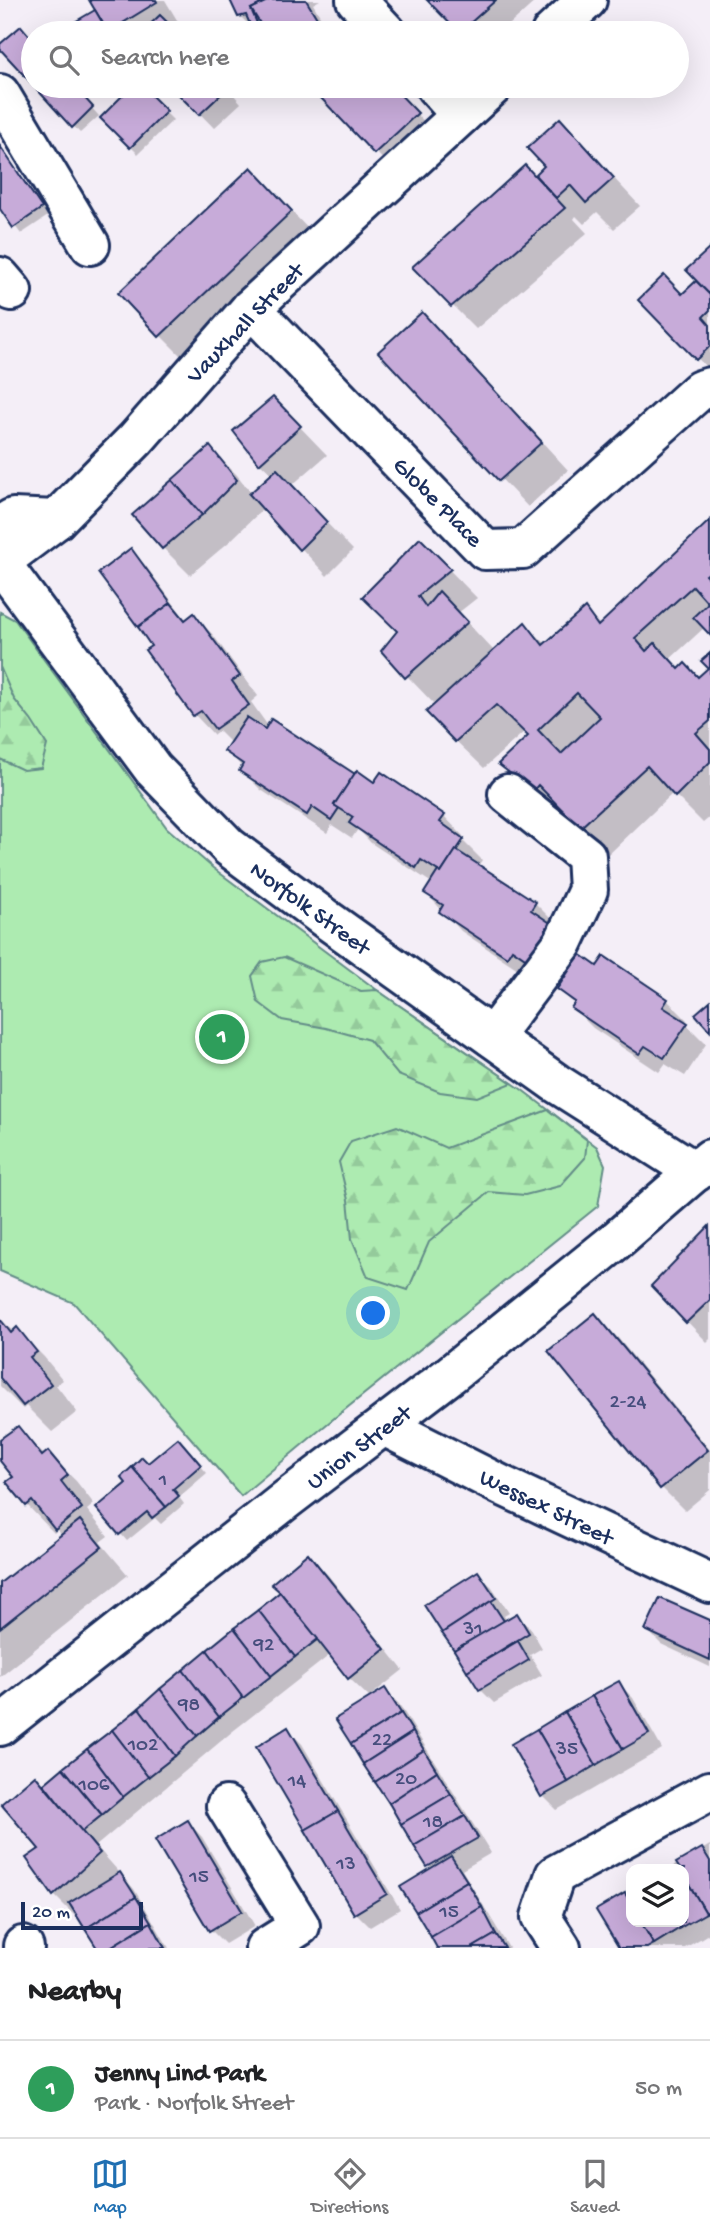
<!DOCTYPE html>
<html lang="en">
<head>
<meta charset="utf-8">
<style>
  :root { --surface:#fff; --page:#f2f2f2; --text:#202124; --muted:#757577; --line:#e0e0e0; --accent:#1f6fb2 }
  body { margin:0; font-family:"Gochi Hand",sans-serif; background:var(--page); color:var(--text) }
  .controls { position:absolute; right:21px; bottom:21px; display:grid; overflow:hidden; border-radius:14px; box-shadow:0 7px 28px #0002 }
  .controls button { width:63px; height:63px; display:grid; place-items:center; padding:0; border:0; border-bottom:2px solid var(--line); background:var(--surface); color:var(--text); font:35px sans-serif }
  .scale { position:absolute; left:21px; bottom:18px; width:122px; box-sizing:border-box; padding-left:7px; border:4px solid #1b2f5e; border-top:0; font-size:19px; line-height:24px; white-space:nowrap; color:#1b2f5e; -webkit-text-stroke:5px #fff; paint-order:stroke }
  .you { position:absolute; left:374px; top:1314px; width:24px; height:24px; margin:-18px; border:5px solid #fff; border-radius:50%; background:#1a73e8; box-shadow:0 0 0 10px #1a73e833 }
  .badge { display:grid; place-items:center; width:46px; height:46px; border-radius:50%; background:var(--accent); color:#fff; font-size:23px; font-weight:700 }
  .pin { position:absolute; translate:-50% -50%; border:4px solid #fff; box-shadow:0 2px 7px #0006 }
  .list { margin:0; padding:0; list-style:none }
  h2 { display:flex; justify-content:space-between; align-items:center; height:91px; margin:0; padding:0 28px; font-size:30px }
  h2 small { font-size:23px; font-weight:400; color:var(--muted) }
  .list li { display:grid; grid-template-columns:46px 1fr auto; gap:21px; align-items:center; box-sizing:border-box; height:98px; padding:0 28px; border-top:2px solid var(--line) }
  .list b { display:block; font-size:26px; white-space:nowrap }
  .list p { margin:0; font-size:23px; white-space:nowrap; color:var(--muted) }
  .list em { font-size:23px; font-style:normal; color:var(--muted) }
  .icon { flex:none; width:38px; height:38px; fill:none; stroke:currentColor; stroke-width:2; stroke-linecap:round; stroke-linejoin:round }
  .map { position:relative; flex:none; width:710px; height:1948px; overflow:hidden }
  .search { position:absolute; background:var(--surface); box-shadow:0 7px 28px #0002; left:21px; right:21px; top:21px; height:77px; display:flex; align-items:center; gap:18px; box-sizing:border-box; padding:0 24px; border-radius:38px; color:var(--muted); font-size:26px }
  .sheet { height:189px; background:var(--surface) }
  nav { display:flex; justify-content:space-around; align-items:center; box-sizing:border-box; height:98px; border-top:2px solid var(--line); background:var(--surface); font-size:19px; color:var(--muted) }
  nav a { display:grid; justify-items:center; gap:4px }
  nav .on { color:var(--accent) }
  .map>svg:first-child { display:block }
</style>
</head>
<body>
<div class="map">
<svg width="710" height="1948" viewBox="0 0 710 1948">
  <defs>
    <pattern id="forest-firs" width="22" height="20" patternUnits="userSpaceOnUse" patternTransform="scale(1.75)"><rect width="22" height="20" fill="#adebb1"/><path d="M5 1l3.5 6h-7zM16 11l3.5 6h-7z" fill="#94ca9b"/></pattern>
  </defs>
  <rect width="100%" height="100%" fill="#f4eef7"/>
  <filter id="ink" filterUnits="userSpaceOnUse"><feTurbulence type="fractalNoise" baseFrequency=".0143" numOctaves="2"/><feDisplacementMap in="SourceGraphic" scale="14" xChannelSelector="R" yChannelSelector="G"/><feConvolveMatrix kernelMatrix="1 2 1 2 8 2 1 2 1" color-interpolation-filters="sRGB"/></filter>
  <g filter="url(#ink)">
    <polygon fill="#adebb1" stroke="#648d88" stroke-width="2" points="0,612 15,620 167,828 213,868 377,990 521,1089 597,1147 605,1165 598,1206 327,1424 241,1496 74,1303 0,1271"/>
    <g fill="url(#forest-firs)" stroke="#648d88" stroke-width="2">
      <polygon points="0,667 14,699 31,720 47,745 41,768 23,770 0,759"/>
      <polygon points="284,957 361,991 377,990 512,1083 477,1097 440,1092 398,1075 369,1040 326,1028 282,1020 258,1002 252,976 262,962"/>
      <polygon points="548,1110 587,1140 585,1158 560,1186 525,1195 489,1192 429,1242 408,1290 368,1277 352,1239 348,1200 339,1162 351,1141 397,1126 446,1148"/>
    </g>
    <g fill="#0003">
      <polygon points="91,0 165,0 183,30 178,33 59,33 95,12 101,18"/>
      <polygon points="231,0 320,0 313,4 330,33 268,33 262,24 260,25 264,33 259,33 251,22 247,23 240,16"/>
      <polygon points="429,0 537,0 500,33 459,33"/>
      <polygon points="36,86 72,86 99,116 80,133"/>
      <polygon points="135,86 139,86 173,120 138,154 102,118"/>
      <polygon points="173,86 226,86 241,103 214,128"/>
      <polygon points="335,86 390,86 436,134 395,172 323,97"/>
      <polygon points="560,121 640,206 614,229 597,212 584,224 576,216 574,219 587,233 476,329 414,267 547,167"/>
      <polygon points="0,145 48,216 21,234 0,206"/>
      <polygon points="274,193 314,235 184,359 161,336"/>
      <polygon points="683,296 710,297 710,371 641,300"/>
      <polygon points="449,341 568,470 528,507 381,352"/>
      <polygon points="273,399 327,455 291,486 353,550 327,576 264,508 229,542 190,575 163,548 210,448 237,475 252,494 273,475 260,463"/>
      <polygon points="710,522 710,632 705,627 669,660 680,670 699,679 710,669 710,817 703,823 673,793 609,854 566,811 561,817 527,791 500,764 530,736 525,731 484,768 456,741 436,706 383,651 399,631 420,540 477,598 458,613 495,652 525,624 546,644 585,610 601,626"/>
      <polygon points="130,551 145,565 185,619 186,621 194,615 213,635 258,696 251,702 268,726 355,776 444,816 463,836 461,839 482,860 478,866 535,903 555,923 527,975 461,931 426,893 432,883 371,843 358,829 352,838 332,825 327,833 261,790 241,770 243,768 227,751 232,744 219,731 214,735 195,715 148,651 154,647"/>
      <polygon points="604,958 667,1000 687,1020 685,1023 706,1044 685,1076 665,1064 659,1072 593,1028 573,1008 575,1005 559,989 598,968"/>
      <polygon points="710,1228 710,1339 707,1342 653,1286"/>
      <polygon points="595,1315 618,1338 710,1450 710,1490 685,1511 662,1488"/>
      <polygon points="0,1318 14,1332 17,1330 44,1357 63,1380 56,1385 77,1412 52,1432 26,1406 23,1409 0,1386"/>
      <polygon points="18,1428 45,1456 48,1454 76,1481 94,1504 87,1510 108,1536 100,1542 128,1575 0,1677 0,1585 63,1536 57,1530 54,1533 27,1505 15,1477 0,1458 0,1442"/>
      <polygon points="185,1448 207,1473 179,1497 184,1504 161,1524 155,1518 127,1541 98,1508"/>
      <polygon points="308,1556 328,1575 403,1670 369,1697 371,1699 385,1690 399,1704 491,1853 462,1870 509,1948 438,1948 432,1870 338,1720 371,1699 349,1678 331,1654 233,1731 96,1846 134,1889 169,1948 98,1948 81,1922 54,1895 28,1858 42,1849 44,1787 283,1593"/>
      <polygon points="477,1573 492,1587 509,1613 504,1616 507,1621 517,1615 531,1629 542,1648 530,1655 542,1675 494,1703 480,1689 426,1606"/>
      <polygon points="710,1622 710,1667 661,1644 647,1630"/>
      <polygon points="619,1684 633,1698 662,1749 557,1810 543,1796"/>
      <polygon points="288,1730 302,1744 400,1909 370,1927 356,1913"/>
      <polygon points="188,1822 202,1837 255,1926 225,1944 211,1930"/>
      <polygon points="710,1845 710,1933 685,1948 621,1948 598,1910 631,1891 631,1922 684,1922 684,1869 669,1869"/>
    </g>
    <g fill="#c7abd9" stroke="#1b2f5e" stroke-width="2" fill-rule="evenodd">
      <polygon points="89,0 156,0 157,2 108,32"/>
      <polygon points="230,0 258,0 260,5 251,9 259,28 252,29 246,15 238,17"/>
      <polygon points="269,0 306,0 326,33 266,33 251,9"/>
      <polygon points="427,0 496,0 459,33"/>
      <polygon points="95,10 108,32 105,33 56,33"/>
      <polygon points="160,15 178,33 141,33"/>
      <polygon points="21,26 33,40 33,85 0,49 0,44"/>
      <polygon points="34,86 74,86 93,107 72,128"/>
      <polygon points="132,86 142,86 167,111 130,148 100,118"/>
      <polygon points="170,86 227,86 229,87 199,115"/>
      <polygon points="332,86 392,86 418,113 374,154 320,97"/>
      <polygon points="560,118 614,178 586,203 570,185 556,198 535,175 544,166 527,148"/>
      <polygon points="0,146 42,208 13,228 0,209"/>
      <polygon points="525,165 565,208 451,307 412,267"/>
      <polygon points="251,167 292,211 159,337 118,293"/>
      <polygon points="710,248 710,295 686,270"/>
      <polygon points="664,275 682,294 696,281 710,295 710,310 703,317 710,325 710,346 696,360 638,300"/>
      <polygon points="422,312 542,442 499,481 378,352"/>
      <polygon points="273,397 301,426 259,464 233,431"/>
      <polygon points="210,446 237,480 202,515 172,480"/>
      <polygon points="277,469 327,522 299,550 249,494"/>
      <polygon points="172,480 202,515 162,549 132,515"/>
      <path d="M710 520V572L706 575 710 579V635L693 617 708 603 693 586 635 638 646 651 655 643 679 669 685 663 698 677 708 668 701 661 710 653V721L696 733 710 749V762L675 797 647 766 580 828 538 785 533 791 498 764 528 736 496 705 455 742 426 712 525 622 543 645 585 608 598 626ZM577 693 600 717 561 754 538 730Z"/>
      <polygon points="420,538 451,569 418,596 426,607 439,591 468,622 405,678 381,651 397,631 362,597"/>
      <polygon points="131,548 171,603 138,627 98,573"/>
      <polygon points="171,603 185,620 194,613 240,676 232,681 249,705 215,729 201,711 193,716 145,650 151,646 138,627"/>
      <polygon points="247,717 265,729 271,719 355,774 334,805 339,808 331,820 312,807 307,815 239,771 243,764 224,751"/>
      <polygon points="357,770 374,782 381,772 445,815 440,822 464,839 441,873 421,860 416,868 349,823 353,817 334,805"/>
      <polygon points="456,850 536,902 531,910 555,926 531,962 512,949 507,957 439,912 443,905 424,893 438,871 441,873"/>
      <polygon points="580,954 597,966 604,956 668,999 663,1007 688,1023 664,1058 645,1046 639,1054 571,1008 575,1002 557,989"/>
      <polygon points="710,1001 710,1031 695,1014"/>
      <polygon points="709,1226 710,1300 686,1323 651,1286"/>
      <polygon points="595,1313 708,1450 660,1489 548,1351"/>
      <polygon points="0,1319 11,1333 17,1327 37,1352 30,1357 51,1384 23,1406 0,1378"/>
      <polygon points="18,1426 42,1456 48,1451 68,1475 61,1481 82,1508 55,1530 32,1501 26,1506 6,1482 13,1477 0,1461 0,1439"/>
      <polygon points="178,1438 201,1465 173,1489 179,1496 166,1507 132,1467 142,1457 148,1463"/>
      <polygon points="132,1467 166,1507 152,1518 147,1512 119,1535 96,1508 126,1483 121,1477"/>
      <polygon points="80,1520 102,1547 0,1628 0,1583"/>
      <polygon points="308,1553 385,1649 348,1679 280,1592 271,1584"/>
      <polygon points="478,1571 496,1598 442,1633 424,1605"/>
      <polygon points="280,1592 318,1639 295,1657 258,1610"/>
      <polygon points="660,1598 710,1620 710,1660 645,1630"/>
      <polygon points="491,1601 504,1621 454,1650 442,1633"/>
      <polygon points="258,1610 295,1657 271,1676 234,1628"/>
      <polygon points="517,1613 529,1633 467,1671 454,1650"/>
      <polygon points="234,1628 271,1676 243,1698 207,1650"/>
      <polygon points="518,1641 529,1660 479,1690 467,1671"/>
      <polygon points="207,1650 243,1698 219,1717 183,1670"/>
      <polygon points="183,1670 219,1717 197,1736 160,1689"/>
      <polygon points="619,1681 649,1734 623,1749 592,1696"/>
      <polygon points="385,1688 401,1713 351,1744 335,1719"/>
      <polygon points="160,1689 197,1736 175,1756 139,1708"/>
      <polygon points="592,1696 623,1749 596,1765 565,1712"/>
      <polygon points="139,1708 175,1756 148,1777 112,1730"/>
      <polygon points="565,1712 596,1765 568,1782 537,1729"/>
      <polygon points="401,1713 413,1732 363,1764 351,1744"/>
      <polygon points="288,1727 338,1811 305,1830 256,1747"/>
      <polygon points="537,1729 568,1782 541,1797 511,1744"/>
      <polygon points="112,1730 148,1777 123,1797 87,1749"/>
      <polygon points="413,1732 424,1750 375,1782 363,1764"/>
      <polygon points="87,1749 123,1797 102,1815 63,1768"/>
      <polygon points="424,1750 437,1771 389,1803 375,1782"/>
      <polygon points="63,1768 102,1815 81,1832 44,1784"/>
      <polygon points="437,1771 451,1794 401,1824 389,1803"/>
      <polygon points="35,1775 100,1853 53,1896 26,1858 39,1849 1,1804"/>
      <polygon points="451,1794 465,1816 414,1846 401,1824"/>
      <polygon points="338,1811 387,1894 354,1914 305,1830"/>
      <polygon points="465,1816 478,1838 427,1867 414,1846"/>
      <polygon points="188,1820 242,1911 209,1931 155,1840"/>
      <polygon points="702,1848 710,1861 710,1911 706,1913 684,1876 684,1869 680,1869 676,1863"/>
      <polygon points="451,1856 467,1881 416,1912 400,1887"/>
      <polygon points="120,1872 136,1897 85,1929 69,1903"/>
      <polygon points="684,1876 706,1913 680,1928 676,1922 684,1922"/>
      <polygon points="467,1881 482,1907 431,1937 416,1912"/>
      <polygon points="625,1893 631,1904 631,1922 641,1922 654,1944 647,1948 619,1948 596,1910"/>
      <polygon points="136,1897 151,1922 109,1948 97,1948 85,1929"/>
      <polygon points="482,1907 496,1934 472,1948 437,1948 431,1937"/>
      <polygon points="151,1922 165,1948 109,1948"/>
      <polygon points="641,1922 676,1922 680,1928 654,1944"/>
      <polygon points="496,1934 505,1948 472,1948"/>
    </g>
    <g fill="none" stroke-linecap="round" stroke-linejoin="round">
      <defs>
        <g id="minor">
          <polyline points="356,0 387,33"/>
          <polyline points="551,33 587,0"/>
          <polyline points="435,86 461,115"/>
          <polyline points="0,94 90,245"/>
          <polyline points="0,277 12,291"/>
          <polyline points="251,308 485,550 523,549 700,390 710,387"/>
          <polyline points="0,526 13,518 56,520"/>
          <polyline points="0,562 153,769 229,847 326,919 556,1083 696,1172"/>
          <polyline points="0,562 56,520 136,439 251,308 493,86"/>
          <polyline points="492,1037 563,943 588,890 586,856 508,794"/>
          <polyline points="384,1426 501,1485 710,1583"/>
          <polyline points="0,1726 287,1499 450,1375 613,1243 710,1159"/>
          <polyline points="226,1806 300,1926 265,1948"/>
          <polyline points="23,1946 24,1948"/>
          <polyline points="561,1948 541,1917 555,1875 710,1791"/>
        </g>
      </defs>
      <use href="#minor" stroke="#1b2f5e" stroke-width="44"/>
      <use href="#minor" stroke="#fff" stroke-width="38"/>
    </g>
  </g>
  <g text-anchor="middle" stroke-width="5" stroke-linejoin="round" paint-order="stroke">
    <g font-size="21" fill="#464e7d">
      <text x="628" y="1407">2-24</text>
      <text x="163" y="1485">1</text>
      <text x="473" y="1634">31</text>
      <text x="264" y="1650">92</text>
      <text x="189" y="1710">98</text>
      <text x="382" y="1745">22</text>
      <text x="143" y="1750">102</text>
      <text x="567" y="1754">35</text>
      <text x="406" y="1784">20</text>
      <text x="297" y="1786">14</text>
      <text x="94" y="1790">106</text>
      <text x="433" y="1827">18</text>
      <text x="346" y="1869">13</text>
      <text x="199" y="1882">15</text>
      <text x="449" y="1917">15</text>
    </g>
    <g font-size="24" fill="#1b2f5e" stroke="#fff">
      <text transform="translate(244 322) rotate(-46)" y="8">Vauxhall Street</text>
      <text transform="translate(439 501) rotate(45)" y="8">Globe Place</text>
      <text transform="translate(311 907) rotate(36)" y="8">Norfolk Street</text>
      <text transform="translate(358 1446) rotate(-37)" y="8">Union Street</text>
      <text transform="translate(547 1506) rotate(26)" y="8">Wessex Street</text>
    </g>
  </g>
</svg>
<div class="controls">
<button><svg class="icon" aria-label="layers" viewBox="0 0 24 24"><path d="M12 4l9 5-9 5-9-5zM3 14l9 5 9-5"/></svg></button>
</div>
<div class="scale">20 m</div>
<div class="you"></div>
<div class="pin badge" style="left:222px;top:1037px;background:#2e9e5b">1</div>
<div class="search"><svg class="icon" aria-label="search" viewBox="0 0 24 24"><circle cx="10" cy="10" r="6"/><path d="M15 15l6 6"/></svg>Search here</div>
</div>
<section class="sheet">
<h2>Nearby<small></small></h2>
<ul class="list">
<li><span class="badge" style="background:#2e9e5b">1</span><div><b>Jenny Lind Park</b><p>Park · Norfolk Street</p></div><em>50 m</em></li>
</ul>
</section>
<nav>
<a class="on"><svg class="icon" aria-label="map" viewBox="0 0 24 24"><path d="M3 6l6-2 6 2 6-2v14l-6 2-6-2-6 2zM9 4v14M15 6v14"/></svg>Map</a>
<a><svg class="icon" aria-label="directions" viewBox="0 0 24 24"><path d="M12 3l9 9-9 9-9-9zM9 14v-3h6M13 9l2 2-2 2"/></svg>Directions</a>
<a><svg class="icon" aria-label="saved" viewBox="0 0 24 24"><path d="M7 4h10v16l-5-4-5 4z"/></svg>Saved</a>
</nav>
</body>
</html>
